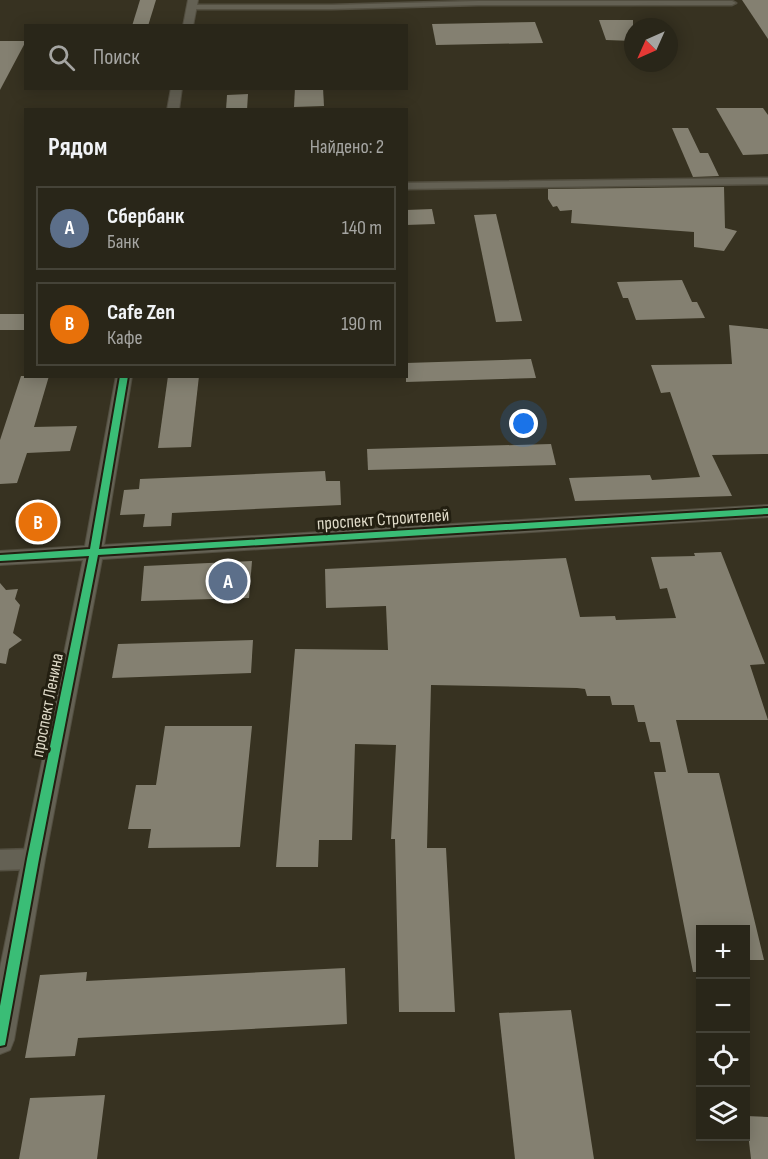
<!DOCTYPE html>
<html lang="ru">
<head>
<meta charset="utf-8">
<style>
  :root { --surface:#292619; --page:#312e22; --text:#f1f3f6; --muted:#a5a5a2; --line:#454338; --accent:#0b8043 }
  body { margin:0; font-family:"Sofia Sans Condensed",sans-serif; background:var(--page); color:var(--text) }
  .controls { position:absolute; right:18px; bottom:18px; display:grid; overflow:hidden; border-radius:0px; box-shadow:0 3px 15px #0003 }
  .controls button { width:54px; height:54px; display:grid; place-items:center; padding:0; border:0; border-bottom:2px solid var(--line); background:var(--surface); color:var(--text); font:30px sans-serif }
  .compass { position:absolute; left:624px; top:18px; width:54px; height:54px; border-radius:50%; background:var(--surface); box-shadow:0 3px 15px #0003; rotate:225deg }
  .you { position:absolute; left:524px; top:424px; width:21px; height:21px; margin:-15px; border:4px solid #fff; border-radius:50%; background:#1a73e8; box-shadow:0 0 0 9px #1a73e833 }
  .badge { display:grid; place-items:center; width:39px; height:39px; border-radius:50%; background:var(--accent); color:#fff; font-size:20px; font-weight:700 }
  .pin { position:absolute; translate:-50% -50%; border:3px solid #fff; box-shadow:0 2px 6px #0006 }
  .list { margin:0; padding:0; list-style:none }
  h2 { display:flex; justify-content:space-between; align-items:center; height:78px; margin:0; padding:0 24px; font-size:26px }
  h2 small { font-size:20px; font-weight:400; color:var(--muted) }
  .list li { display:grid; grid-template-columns:39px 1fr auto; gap:18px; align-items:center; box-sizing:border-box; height:84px; margin:0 12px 12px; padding:0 12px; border:2px solid var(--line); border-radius:0px }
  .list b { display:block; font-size:22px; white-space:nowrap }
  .list p { margin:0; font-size:20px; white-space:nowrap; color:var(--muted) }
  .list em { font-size:20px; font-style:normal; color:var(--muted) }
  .icon { flex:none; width:33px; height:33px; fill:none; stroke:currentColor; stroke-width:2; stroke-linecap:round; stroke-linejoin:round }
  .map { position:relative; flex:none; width:768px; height:1159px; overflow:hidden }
  .search { position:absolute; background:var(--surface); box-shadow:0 3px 15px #0003; left:24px; top:24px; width:384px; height:66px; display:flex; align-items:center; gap:15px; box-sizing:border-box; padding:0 21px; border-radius:0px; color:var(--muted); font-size:22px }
  .panel { position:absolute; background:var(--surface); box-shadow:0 3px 15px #0003; left:24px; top:108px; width:384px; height:270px; border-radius:0px }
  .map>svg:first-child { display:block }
</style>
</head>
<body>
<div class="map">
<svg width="768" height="1159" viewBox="0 0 768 1159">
  <rect width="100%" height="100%" fill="#373221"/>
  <g fill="#848071">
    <polygon points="140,0 156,0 148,26 132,26"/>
    <polygon points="742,0 768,0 768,39"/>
    <polygon points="599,20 633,20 633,41 606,40"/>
    <polygon points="535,22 543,43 436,45 432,24"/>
    <polygon points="0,41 26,41 0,90"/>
    <polygon points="295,88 323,88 324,106 294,107"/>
    <polygon points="248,94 247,110 226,110 227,95"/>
    <polygon points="716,108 763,108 768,115 768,154 743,155"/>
    <polygon points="672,128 688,128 700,153 708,153 719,176 693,177"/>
    <polygon points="724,187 725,228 737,231 724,251 694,247 694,232 571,223 572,210 560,211 557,206 553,207 548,199 548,189"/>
    <polygon points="432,209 435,224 406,225 406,210"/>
    <polygon points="496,214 522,321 496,322 474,215"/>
    <polygon points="682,280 692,302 697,302 705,318 636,320 628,298 623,298 617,282"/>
    <rect x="0" y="314" width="26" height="16"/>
    <polygon points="729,325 768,329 768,454 712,455 732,496 575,501 569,478 650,475 652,480 700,477 670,392 661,393 651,365 732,364"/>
    <polygon points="531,359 536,378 406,382 406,363"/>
    <polygon points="21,376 49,376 34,427 77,426 70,451 27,453 17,483 0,484 0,440"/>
    <polygon points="168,376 199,376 191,447 158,448"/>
    <polygon points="551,444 556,465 368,470 367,449"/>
    <polygon points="325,471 326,481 340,481 341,505 172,513 171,526 143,527 145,514 120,515 124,490 139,489 140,479"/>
    <polygon points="721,552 765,664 750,665 768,720 676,720 688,773 719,773 764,960 746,960 746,930 700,930 700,972 693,972 654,772 666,772 660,742 650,742 645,722 638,722 634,705 612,705 610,696 587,696 585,689 577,688 431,685 427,848 446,848 455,1012 399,1012 395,839 391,839 396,745 355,744 352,840 319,840 318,867 276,867 295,649 388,650 386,606 326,608 325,569 566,558 580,617 615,616 616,620 676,618 667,588 660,589 651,557 695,556 694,553"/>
    <polygon points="252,561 249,598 141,601 144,566"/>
    <polygon points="0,583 6,590 18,589 15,599 20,605 13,633 22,640 9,649 6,664 0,663"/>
    <polygon points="253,640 251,673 112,678 118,644"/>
    <polygon points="165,726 252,726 240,847 148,848 151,829 128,829 136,785 156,785"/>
    <polygon points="345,968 347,1024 78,1038 75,1056 25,1058 40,975 87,972 86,981"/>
    <polygon points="571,1010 594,1159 515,1159 499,1013"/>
    <polygon points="105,1095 97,1159 19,1159 30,1098"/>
    <polygon points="746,1116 768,1117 768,1159 751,1159"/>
  </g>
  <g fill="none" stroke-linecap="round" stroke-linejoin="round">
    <defs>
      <g id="minor">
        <polygon points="478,1 732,1 736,3 732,5 478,5 332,9 192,9 188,7 192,5 332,5"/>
        <polygon points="768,178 768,184 406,189 406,183"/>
        <polygon points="33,849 40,852 43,859 40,866 33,869 0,870 0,850"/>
      </g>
      <g id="tertiary">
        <polygon points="188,0 198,0 193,26 183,26"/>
        <polygon points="171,88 182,88 179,110 167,110"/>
        <polygon points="116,376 132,376 104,545 768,505 768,517 102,559 45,859 14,1040 10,1050 0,1054 0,968 83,560 0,565 0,551 85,546"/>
      </g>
    </defs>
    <use href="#minor" stroke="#534f41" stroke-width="3"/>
    <use href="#tertiary" stroke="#534f41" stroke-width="2"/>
    <use href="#minor" fill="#646154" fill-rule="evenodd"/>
    <use href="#tertiary" fill="#646154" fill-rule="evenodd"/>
    <defs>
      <polygon id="cycleway" points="120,376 128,376 99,549 768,508 768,514 98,555 39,859 6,1040 5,1045 0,1046 0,1006 27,859 89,556 0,561 0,555 90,549"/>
    </defs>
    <use href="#cycleway" stroke="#231f11" stroke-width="4"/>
    <use href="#cycleway" fill="#3abd76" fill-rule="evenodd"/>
  </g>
  <g text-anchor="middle" stroke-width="6" stroke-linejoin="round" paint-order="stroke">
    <g font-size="18" fill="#dfdac8" stroke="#231f11">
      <text transform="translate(383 519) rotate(-4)" y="6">проспект Строителей</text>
      <text transform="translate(47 705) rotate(-79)" y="6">проспект Ленина</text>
    </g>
  </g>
</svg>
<div class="controls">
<button>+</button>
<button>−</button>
<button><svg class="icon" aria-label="locate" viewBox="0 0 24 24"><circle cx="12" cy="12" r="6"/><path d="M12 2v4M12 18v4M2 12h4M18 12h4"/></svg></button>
<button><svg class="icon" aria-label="layers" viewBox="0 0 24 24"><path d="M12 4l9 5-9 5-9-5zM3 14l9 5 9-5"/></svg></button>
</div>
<svg class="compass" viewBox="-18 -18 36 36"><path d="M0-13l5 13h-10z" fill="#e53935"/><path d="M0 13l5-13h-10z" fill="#a5a5a2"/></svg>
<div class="you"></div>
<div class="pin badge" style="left:228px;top:581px;background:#5c6f8a">A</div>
<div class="pin badge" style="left:38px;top:522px;background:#e8710a">B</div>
<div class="search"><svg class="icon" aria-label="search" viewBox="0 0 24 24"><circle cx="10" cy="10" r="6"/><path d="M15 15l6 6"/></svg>Поиск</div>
<section class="panel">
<h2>Рядом<small>Найдено: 2</small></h2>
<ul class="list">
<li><span class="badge" style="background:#5c6f8a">A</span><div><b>Сбербанк</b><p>Банк</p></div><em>140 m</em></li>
<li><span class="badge" style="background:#e8710a">B</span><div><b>Cafe Zen</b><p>Кафе</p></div><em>190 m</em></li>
</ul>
</section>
</div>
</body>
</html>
